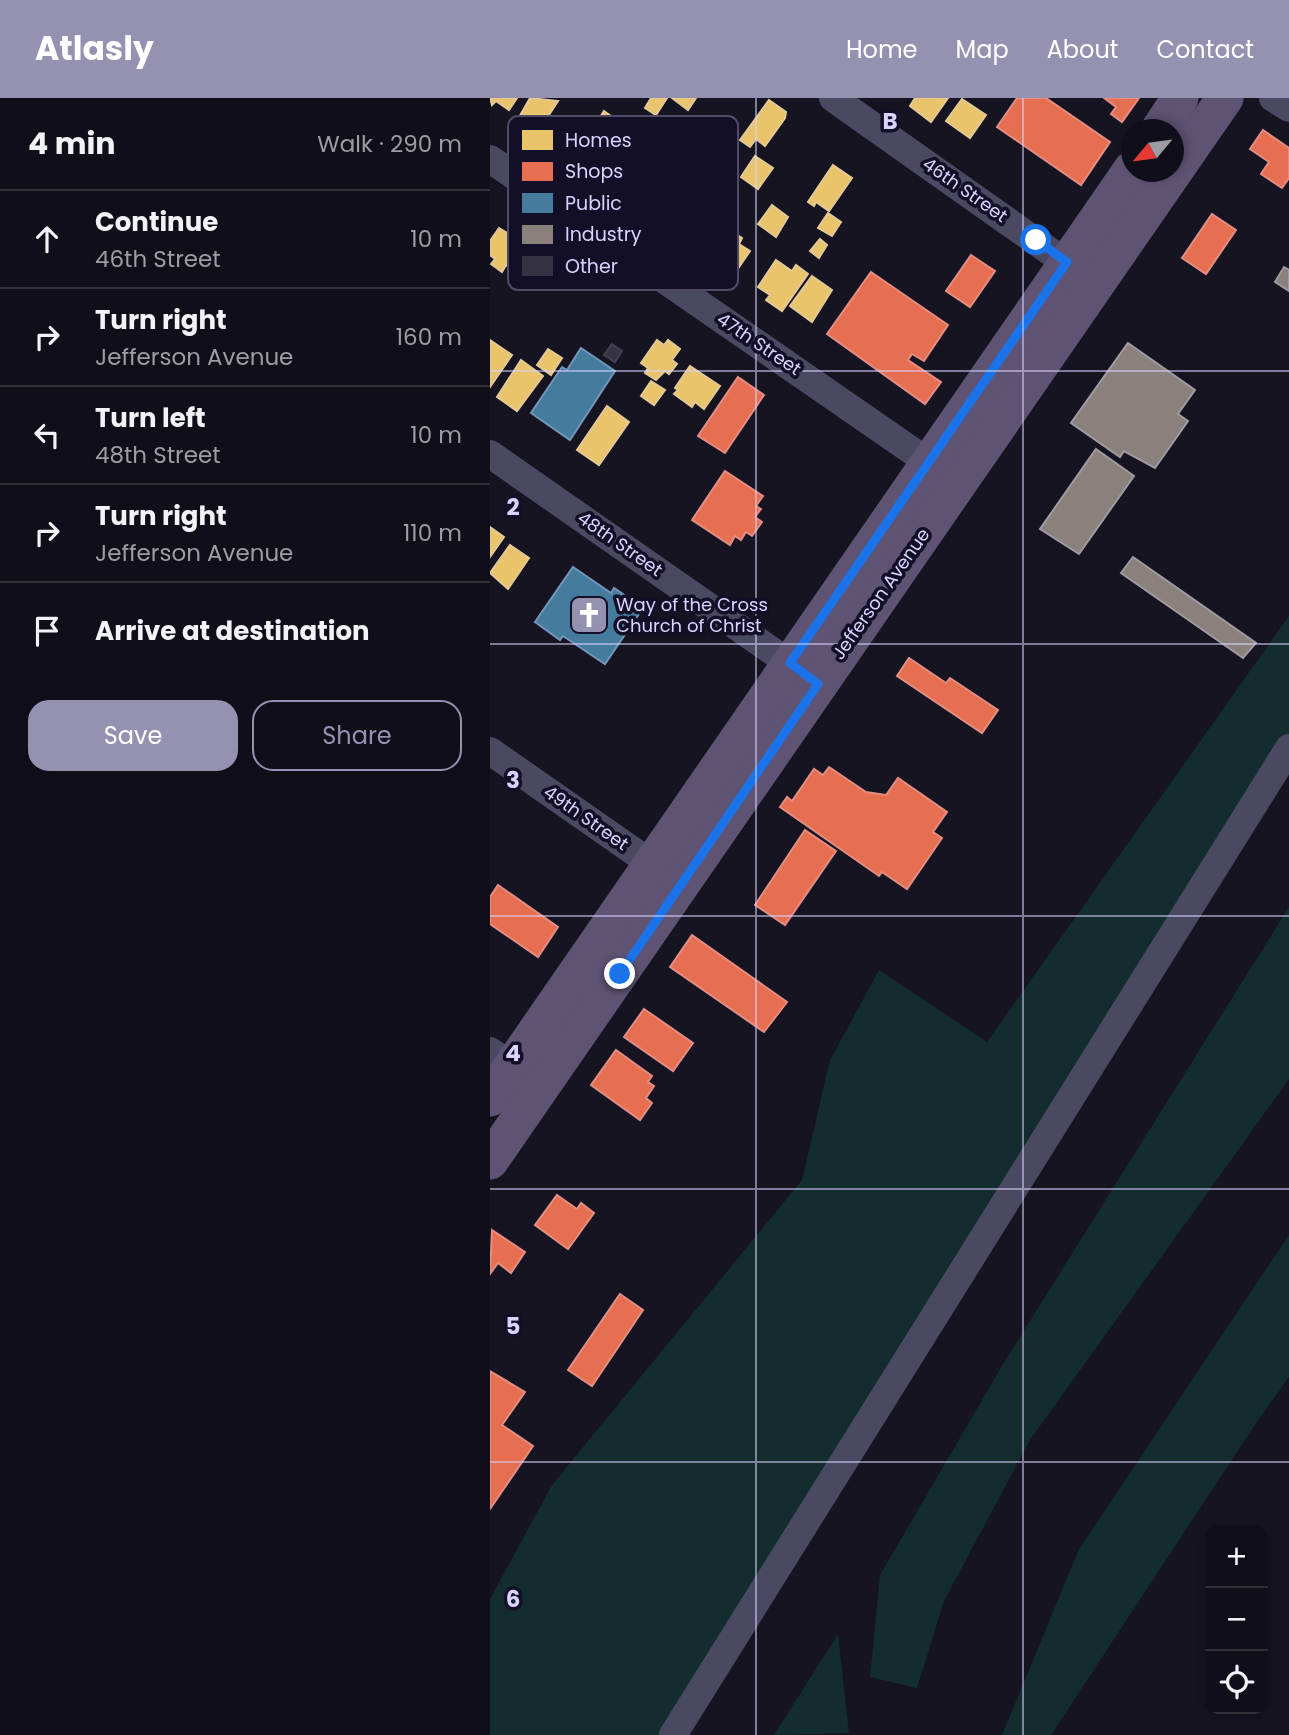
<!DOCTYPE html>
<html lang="en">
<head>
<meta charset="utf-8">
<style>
  :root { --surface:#100f19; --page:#1e1d26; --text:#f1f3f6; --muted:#9c9ca2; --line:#302f38; --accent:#9591b1 }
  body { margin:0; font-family:Poppins,sans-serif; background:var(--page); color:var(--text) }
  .controls { position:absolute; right:21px; bottom:21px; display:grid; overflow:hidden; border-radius:14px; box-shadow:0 4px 10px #0003 }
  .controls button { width:63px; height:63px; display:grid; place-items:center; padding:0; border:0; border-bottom:2px solid var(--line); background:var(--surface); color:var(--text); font:35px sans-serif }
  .compass { position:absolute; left:631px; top:21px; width:63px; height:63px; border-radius:50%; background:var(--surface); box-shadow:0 4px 10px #0003; rotate:241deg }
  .stop { position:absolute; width:21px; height:21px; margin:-16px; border:5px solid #1a73e8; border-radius:50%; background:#fff }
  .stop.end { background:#1a73e8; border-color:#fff; box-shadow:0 2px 7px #0008 }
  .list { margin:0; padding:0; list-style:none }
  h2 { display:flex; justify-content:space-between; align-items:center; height:91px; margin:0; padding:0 28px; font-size:30px }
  h2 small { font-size:23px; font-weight:400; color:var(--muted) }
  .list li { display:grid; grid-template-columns:46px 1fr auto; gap:21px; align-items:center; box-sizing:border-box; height:98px; padding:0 28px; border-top:2px solid var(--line) }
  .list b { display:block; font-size:26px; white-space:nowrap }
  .list p { margin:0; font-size:23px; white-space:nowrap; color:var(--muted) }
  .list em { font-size:23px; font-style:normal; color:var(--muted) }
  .actions { display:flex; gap:14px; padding:21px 28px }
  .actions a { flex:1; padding:16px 0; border:2px solid var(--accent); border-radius:21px; text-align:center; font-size:24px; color:var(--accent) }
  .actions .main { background:var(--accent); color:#fff }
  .icon { flex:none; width:38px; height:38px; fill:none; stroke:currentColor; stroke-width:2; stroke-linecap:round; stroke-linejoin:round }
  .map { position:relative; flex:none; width:799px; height:1637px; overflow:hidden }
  header { display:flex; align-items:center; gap:42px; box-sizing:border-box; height:98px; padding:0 35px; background:var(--accent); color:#fff }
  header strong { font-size:33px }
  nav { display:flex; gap:38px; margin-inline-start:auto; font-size:24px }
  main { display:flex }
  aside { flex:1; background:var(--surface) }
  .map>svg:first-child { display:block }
</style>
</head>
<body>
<header>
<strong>Atlasly</strong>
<nav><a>Home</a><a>Map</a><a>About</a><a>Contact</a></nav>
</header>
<main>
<aside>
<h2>4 min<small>Walk · 290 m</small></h2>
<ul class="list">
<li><svg class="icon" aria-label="ahead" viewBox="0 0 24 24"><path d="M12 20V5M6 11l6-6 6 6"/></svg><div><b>Continue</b><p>46th Street</p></div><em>10 m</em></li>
<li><svg class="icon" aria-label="right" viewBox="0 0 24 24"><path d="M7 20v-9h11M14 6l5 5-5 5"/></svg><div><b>Turn right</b><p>Jefferson Avenue</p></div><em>160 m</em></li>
<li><svg class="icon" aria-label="left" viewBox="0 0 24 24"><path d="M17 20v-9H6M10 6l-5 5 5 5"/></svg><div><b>Turn left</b><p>48th Street</p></div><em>10 m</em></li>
<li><svg class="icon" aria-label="right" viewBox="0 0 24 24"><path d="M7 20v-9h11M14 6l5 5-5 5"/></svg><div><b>Turn right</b><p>Jefferson Avenue</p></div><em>110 m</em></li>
<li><svg class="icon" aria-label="arrive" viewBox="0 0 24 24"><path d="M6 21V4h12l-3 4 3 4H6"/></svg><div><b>Arrive at destination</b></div></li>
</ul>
<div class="actions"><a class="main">Save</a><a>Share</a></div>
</aside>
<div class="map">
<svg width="799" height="1637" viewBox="0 0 799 1637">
  <rect width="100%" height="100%" fill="#161421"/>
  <g fill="#132c2d">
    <polygon points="799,518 799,656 175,1637 0,1637 0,1501 62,1387 312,1082 340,962 389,872 497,944"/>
    <polygon points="799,809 799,981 540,1342 454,1503 427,1590 380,1579 390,1477 513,1266"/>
    <polygon points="799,1137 799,1279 764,1328 561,1637 512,1637 589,1451"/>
    <polygon points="348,1536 359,1635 284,1637"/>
  </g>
  <g fill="#e9c46a" stroke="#e4c997" stroke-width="2">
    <polygon points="0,0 27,0 19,12 6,3 2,7"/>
    <polygon points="40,0 68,3 44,40 30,32 33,27 27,23"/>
    <polygon points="161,0 177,0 166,17 155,10"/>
    <polygon points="182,0 206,0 198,12"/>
    <polygon points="425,0 458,0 441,24 420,8"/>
    <polygon points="472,1 496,17 480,40 456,23"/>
    <polygon points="279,2 296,14 295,20 275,48 266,41 260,49 250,42"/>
    <polygon points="114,13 132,26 108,61 96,53 88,64 66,49 85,22 92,27 99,19 107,24"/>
    <polygon points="265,58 283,70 268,91 251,79"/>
    <polygon points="343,67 362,80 339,113 326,104 324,108 318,104"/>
    <polygon points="282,107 298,119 286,139 268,126"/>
    <polygon points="338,115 351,124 342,138 328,130"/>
    <polygon points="9,130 19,136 22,132 42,146 25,173 16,167 12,174 1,166 5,161 0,157 0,143"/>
    <polygon points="240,132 252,140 249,146 260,153 245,175 239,170 236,174 222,159"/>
    <polygon points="330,141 337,147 329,160 320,153"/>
    <polygon points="286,162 302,173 306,167 318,176 292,213 276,202 280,197 268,189"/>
    <polygon points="322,178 342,192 322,224 300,208"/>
    <polygon points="0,242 22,257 0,289"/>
    <polygon points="167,242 174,247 178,242 190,251 182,262 187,266 179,276 175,273 166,282 155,275 158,270 151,265"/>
    <polygon points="58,251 72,260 61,277 47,267"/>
    <polygon points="31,262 53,278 27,313 7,299"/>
    <polygon points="200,268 230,288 214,311 205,304 202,309 184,296 188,292 185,290"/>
    <polygon points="161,283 175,292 164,307 151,298"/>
    <polygon points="117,308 139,324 109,367 87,352"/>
    <polygon points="0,429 14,439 0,459"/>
    <polygon points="20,447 39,460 18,491 0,475"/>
  </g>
  <g fill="#e76f51" stroke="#e38d85" stroke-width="2">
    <polygon points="527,0 556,0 620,44 591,87 507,29"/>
    <polygon points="614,0 649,0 632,24 621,16 626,9"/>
    <polygon points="773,32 799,50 799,80 792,90 771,76 779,64 760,51"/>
    <polygon points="722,116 746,132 716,176 692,160"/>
    <polygon points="481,157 505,173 480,209 456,193"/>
    <polygon points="381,174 458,227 434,263 422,256 418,262 451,284 435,306 337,236"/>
    <polygon points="248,279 274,297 235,355 208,338"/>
    <polygon points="235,373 273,398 266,408 271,411 265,419 272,424 262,438 256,434 251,442 245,438 240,447 202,422"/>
    <polygon points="419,560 456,585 460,580 508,612 492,635 407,578"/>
    <polygon points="339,669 376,694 396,697 408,680 457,714 443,734 452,740 417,791 392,774 389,778 290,709 297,699 302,703 324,671 333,677"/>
    <polygon points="315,732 346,753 295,827 265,807"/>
    <polygon points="8,787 68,829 48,859 0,826 0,799"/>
    <polygon points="202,837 297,904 274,934 180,869"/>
    <polygon points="154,911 203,945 183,973 134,939"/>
    <polygon points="126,952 162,978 158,984 164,988 156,1000 162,1005 150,1022 101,987"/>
    <polygon points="67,1097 87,1111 91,1105 104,1115 78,1151 45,1127"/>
    <polygon points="2,1132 35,1154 21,1175 8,1165 0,1176"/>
    <polygon points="130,1196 153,1212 102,1288 78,1272"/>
    <polygon points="0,1273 35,1294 12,1327 43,1348 0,1411"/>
  </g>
  <g fill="#457b9d" stroke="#7196ba" stroke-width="2">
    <polygon points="91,250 125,273 80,342 41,315 72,269 77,272"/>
    <polygon points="83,469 121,495 124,490 153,510 115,566 73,538 70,542 45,524"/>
  </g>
  <g fill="#8a817c" stroke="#a29aa3" stroke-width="2">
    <polygon points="794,169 799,172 799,193 785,184"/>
    <polygon points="638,245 705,292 688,316 698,323 665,370 634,353 630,359 581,325"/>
    <polygon points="606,351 644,378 589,456 550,431"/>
    <polygon points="643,459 766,545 753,560 631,475"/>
  </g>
  <polygon fill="#343243" stroke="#433f54" stroke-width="2" points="122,246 132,253 125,264 114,257"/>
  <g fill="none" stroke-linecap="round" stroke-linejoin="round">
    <g stroke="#4a4962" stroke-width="28">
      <polyline points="343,0 592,176"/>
      <polyline points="783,0 799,10"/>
      <polyline points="0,61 454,375"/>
      <polyline points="0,356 315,576"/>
      <polyline points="0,653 179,778"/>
      <polyline points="0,953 37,979"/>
      <polyline points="183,1637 799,650"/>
    </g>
    <g stroke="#5e5373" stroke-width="37">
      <polyline points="669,32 690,0"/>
      <polyline points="0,1000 642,71"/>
      <polyline points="0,1063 735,0"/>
    </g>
  </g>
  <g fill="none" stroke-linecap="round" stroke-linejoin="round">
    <polyline stroke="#1a73e8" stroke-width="9" points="130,876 328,586 300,565 577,164 546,142"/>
  </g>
  <path fill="none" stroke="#d9d4ff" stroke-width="2" stroke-opacity="0.55" d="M266 0V1637M533 0V1637M0 273H799M0 546H799M0 818H799M0 1091H799M0 1364H799"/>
  <defs>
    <symbol id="church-square" viewBox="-11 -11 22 22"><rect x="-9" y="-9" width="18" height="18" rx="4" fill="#9591b1" stroke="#130f26"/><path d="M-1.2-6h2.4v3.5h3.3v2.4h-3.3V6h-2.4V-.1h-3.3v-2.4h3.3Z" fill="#fff"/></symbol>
  </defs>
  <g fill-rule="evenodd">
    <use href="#church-square" x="77" y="495" width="44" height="44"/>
  </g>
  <g text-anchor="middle" stroke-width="7" stroke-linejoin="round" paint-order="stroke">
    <g font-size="18" fill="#d9d4ff" stroke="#130f26">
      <text transform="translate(475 92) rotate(35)" y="6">46th Street</text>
      <text transform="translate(269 246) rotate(34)" y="6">47th Street</text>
      <text transform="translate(130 446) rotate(35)" y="6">48th Street</text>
      <text transform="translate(391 496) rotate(-55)" y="6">Jefferson Avenue</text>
      <text transform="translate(96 720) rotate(35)" y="6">49th Street</text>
    </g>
    <g font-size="18" fill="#d9d4ff" stroke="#130f26" text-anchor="start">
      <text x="126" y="513">Way of the Cross<tspan x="126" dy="21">Church of Christ</tspan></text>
    </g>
  </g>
  <rect x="18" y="18" width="230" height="174" rx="10" fill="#130f26" stroke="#4e4a67" stroke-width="2"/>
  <rect x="32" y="32" width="31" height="20" fill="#e9c46a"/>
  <rect x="32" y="64" width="31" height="19" fill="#e76f51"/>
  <rect x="32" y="95" width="31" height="20" fill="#457b9d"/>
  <rect x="32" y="127" width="31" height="19" fill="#8a817c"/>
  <rect x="32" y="158" width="31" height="20" fill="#343243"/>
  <g font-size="19" fill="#d9d4ff">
    <text x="75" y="49">Homes</text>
    <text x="75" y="80">Shops</text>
    <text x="75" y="112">Public</text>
    <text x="75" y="143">Industry</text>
    <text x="75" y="175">Other</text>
  </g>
  <g font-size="23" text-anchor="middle" font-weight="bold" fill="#d9d4ff" stroke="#130f26" stroke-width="7" stroke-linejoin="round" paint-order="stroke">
    <text x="400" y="31">B</text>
    <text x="23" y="417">2</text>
    <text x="23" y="690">3</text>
    <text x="23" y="963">4</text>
    <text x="23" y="1236">5</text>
    <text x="23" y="1509">6</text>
  </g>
</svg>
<div class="controls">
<button>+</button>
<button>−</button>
<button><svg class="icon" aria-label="locate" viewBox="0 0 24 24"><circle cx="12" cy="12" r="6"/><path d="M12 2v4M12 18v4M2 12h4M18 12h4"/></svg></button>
</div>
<svg class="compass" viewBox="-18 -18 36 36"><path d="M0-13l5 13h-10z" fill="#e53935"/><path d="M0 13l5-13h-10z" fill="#9c9ca2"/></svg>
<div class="stop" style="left:546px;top:142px"></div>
<div class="stop end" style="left:130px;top:876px"></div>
</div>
</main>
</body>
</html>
